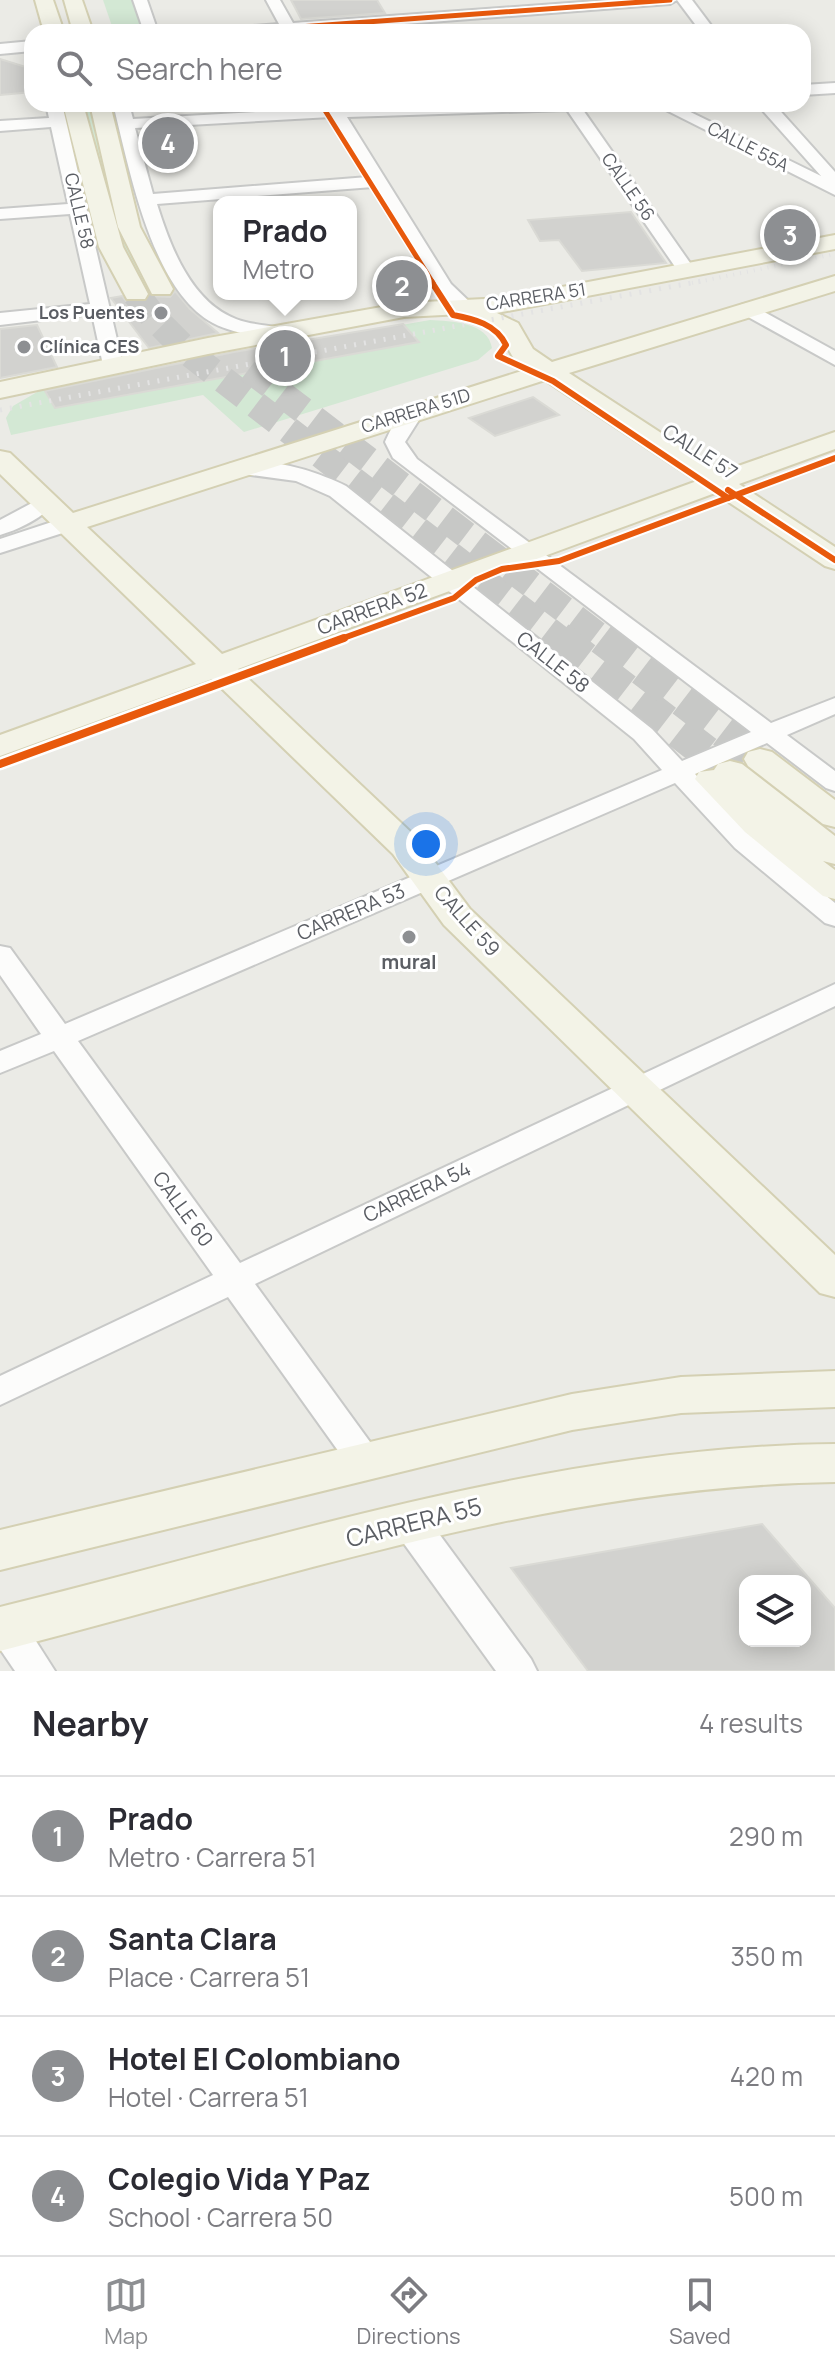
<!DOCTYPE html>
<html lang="en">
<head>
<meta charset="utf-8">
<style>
  :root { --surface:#fff; --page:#f2f2f3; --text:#2b2b33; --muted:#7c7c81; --line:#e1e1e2; --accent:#8d8f92 }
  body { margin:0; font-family:Manrope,sans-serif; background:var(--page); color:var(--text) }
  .controls { position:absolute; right:24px; bottom:24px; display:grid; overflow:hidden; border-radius:16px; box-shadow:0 4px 20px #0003 }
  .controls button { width:72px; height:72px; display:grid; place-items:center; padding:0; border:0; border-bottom:2px solid var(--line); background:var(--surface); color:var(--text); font:40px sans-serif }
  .you { position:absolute; left:426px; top:844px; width:28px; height:28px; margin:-20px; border:6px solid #fff; border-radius:50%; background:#1a73e8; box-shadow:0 0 0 12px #1a73e833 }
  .badge { display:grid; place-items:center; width:52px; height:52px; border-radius:50%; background:var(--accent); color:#fff; font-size:26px; font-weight:700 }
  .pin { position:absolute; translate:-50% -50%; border:4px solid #fff; box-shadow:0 2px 8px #0006 }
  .popup { position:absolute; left:213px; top:196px; width:144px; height:104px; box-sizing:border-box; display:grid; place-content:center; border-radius:16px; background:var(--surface); filter:drop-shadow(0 2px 6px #0005); font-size:26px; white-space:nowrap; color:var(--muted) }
  .popup b { font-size:30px; color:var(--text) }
  .popup::after { content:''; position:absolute; left:50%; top:100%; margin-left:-16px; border:16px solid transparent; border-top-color:var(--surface) }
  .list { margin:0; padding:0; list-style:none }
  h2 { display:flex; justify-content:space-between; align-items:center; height:104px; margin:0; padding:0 32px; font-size:34px }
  h2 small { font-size:26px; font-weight:400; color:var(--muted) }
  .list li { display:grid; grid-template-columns:52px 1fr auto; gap:24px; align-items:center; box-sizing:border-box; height:120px; padding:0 32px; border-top:2px solid var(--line) }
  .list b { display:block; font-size:30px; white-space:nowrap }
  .list p { margin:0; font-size:26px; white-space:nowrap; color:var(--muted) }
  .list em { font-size:26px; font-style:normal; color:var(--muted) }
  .icon { flex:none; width:44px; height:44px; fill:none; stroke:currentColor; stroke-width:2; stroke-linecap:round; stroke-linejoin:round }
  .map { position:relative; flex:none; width:835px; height:1671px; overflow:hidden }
  .search { position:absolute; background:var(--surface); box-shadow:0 4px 20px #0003; left:24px; right:24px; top:24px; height:88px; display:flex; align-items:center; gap:20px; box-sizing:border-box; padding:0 28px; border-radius:24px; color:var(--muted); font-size:30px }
  .sheet { height:584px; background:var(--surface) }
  nav { display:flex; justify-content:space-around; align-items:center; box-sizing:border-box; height:112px; border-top:2px solid var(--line); background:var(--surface); font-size:22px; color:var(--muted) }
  nav a { display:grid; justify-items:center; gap:4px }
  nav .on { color:var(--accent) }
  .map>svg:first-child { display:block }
</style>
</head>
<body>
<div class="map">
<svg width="835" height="1671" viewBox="0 0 835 1671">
  <rect width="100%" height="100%" fill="#ebebe6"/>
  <g fill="#d3e8d4">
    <polygon points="103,0 132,0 143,32 114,32"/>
    <polygon points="84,104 94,104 129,251 152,289 142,291 121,252"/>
    <path d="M430 320C451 321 488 322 492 348L478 360 244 432 203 395 11 435 6 418 13 406 44 388Z"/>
  </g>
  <g fill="#d2d2cf" stroke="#dadad5" stroke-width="2" fill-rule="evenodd">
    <polygon points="291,0 377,0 385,13 301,19"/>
    <polygon points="0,59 29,68 32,92 0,95"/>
    <polygon points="631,212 666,263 582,271 559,240 540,241 528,220"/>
    <polygon points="175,291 190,309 218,333 149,348 111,298 122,296 127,302 145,302 150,296 170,297"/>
    <polygon points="403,324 419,342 55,408 45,391 234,352"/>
    <polygon points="37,325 57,367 0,378 0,329"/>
    <polygon points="533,397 559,415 495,436 469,418"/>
    <path d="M762 1524 835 1608V1671H588L511 1568ZM745 1581H805V1641H745Z"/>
  </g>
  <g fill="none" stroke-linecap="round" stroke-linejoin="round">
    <g stroke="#c7c8c6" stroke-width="27" stroke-dasharray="27 14" stroke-linecap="butt">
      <polyline points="136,294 155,319 190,354 561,640"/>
      <polyline points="249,369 604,640"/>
    </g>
    <g stroke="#c7c8c6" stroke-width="34" stroke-dasharray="34 17" stroke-linecap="butt">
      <polyline points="558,638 730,771"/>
      <polyline points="602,638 760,759"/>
    </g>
    <defs>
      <g id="minor">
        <polygon points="133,0 147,0 158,32 144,32"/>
        <polygon points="266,0 280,0 293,23 610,0 692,0 716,32 701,32 677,0 670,4 298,32 222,32 229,28 279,24"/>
        <polygon points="32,41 32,51 0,54 0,44"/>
        <polygon points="835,83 835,93 803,95 803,85"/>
        <polygon points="46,104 62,104 123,365 120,369 113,371 103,365 92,314 0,325 0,313 90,304 70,214 0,219 0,209 68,204 51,127 0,131 0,121 49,118"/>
        <path d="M113 104H129L133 119 325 108 323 104H339L341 107 616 104 608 109 583 110 695 270 686 275 680 274 567 110 347 117 451 284 475 307 466 313C437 305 390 214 373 187L157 204C170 246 191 302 236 319 251 325 269 325 285 329L288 333 278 339C256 336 232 333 213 323 151 290 129 166 113 104ZM331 117 368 177 153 194 135 128Z"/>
        <polygon points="654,104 674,104 821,176 757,104 774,104 835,172 835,195"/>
        <polygon points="748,303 835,351 835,365 741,313 739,309 741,305"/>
        <path d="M414 406 424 412 405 442 417 459 771 723 835 698V714L787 735 835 771V791L826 788 767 743 695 774 753 836 835 903V926L825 923 735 848 675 783 78 1041 240 1263 835 984V1006L255 1284 378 1453 383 1463 378 1473 366 1478 354 1473 228 1297 0 1405V1376L213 1275 54 1051 0 1073V1051L41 1034 0 975V946L10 948 65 1024 662 770 634 739 330 496 296 481 229 472 226 468 229 464C264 455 314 470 346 486L652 729 682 761 751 732 393 458 385 442C391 429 399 410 414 406Z"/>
        <path d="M45 496 53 497 56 502C42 518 20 529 0 535V520Z"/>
        <polygon points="67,517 75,519 78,524 75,529 0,553 0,539"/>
        <polygon points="410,1508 423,1512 531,1659 537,1671 496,1671 397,1534 392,1523 397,1512"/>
        <polygon points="7,1611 20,1616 55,1671 15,1671 0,1649 0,1614"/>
      </g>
      <g id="major">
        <polygon points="35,0 53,0 64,32 44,32"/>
        <polygon points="64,0 82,0 93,32 73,32"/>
        <polygon points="63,104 83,104 123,247 148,294 145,299 127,299 99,247"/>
        <polygon points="90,104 110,104 140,227 173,289 170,294 152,294 118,227"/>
        <path d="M835 235V249L497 313 518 323 533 349 552 362 835 276V291L569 373 721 472 835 432V449L739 484 835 547V569L825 566 715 493 238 669 417 838 470 909 835 1255V1297L820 1293 444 925 393 854 212 679 0 756V735L196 664 0 474V451L10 453 73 513 528 369 514 359 499 333 462 314 404 317 208 354 0 398V382L208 338 404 303 504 298ZM545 380 697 481 222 654 87 527Z"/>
        <polygon points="760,749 772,752 835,800 835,827 823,824 748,766 744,759 748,752"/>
        <polygon points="730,761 742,764 835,836 835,864 823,861 835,870 835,899 823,896 745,832 695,779 699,772 714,770 718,764"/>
        <polygon points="835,1371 835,1407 681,1413 572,1430 0,1570 0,1530 572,1394 681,1377"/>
        <path d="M835 1444V1482C549 1486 275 1581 0 1651V1607C275 1540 549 1447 835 1444Z"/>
      </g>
    </defs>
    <use href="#minor" stroke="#c8c9c8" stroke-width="4"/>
    <use href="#major" stroke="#d4d0b3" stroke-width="4"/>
    <use href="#minor" fill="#fcfcfb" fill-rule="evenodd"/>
    <use href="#major" fill="#f3f3e7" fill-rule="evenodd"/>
    <polyline stroke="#e3e3e3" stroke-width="4" stroke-dasharray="1 6" stroke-linecap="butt" points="692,283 835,254"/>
    <polyline stroke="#e3e3e3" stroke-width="5" stroke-dasharray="2 8" stroke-linecap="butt" points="0,410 702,281"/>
    <defs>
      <g id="cycleway-far2">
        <polyline points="229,32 670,0"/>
        <polyline points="321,104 433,283"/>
      </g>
      <g id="cycleway-far1">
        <path d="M431 281 453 315C474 319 496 324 506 345L498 356 553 381 728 498"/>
        <polyline points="728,490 835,560"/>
        <polyline points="338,640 454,598 476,580 502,569 559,561 835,458"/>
      </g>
      <polyline id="cycleway" points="0,764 344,638"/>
    </defs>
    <use href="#cycleway-far2" stroke="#fff" stroke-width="8"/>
    <use href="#cycleway-far1" stroke="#fff" stroke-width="10"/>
    <use href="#cycleway" stroke="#fff" stroke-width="13"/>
    <use href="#cycleway-far2" stroke="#e8590c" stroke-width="5"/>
    <use href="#cycleway-far1" stroke="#e8590c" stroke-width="6"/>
    <use href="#cycleway" stroke="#e8590c" stroke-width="8"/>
  </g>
  <g fill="#8d8f92" stroke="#fff" stroke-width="3">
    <circle cx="161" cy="313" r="8"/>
    <circle cx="24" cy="347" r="8"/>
    <circle cx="409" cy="937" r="8"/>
  </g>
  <g text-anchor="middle" stroke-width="6" stroke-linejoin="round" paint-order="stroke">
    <g font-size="18" fill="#5b5e64" stroke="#fff">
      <text transform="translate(748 147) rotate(27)" y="6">CALLE 55A</text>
      <text transform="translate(628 187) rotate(55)" y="6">CALLE 56</text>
      <text transform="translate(79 211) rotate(77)" y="6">CALLE 58</text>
      <text transform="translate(536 297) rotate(-9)" y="6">CARRERA 51</text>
      <text transform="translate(416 411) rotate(-17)" y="6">CARRERA 51D</text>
    </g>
    <g font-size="18" font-weight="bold" fill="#5b5e64" stroke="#fff" text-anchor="end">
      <text x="145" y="319">Los Puentes</text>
      <text x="40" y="353" text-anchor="start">Clínica CES</text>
    </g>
    <g font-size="20" fill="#5b5e64" stroke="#fff">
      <text transform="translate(700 452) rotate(33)" y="7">CALLE 57</text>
      <text transform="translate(372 609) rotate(-20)" y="7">CARRERA 52</text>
      <text transform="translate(553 662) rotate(38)" y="7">CALLE 58</text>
      <text transform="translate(351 912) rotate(-23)" y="7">CARRERA 53</text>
      <text transform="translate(467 921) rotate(48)" y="7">CALLE 59</text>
      <text transform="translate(417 1192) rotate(-25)" y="7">CARRERA 54</text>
      <text transform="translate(183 1209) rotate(54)" y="7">CALLE 60</text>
    </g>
    <g font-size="20" font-weight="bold" fill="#5b5e64" stroke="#fff">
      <text x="409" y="969">mural</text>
    </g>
    <g font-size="24" fill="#5b5e64" stroke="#fff">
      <text transform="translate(414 1523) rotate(-14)" y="8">CARRERA 55</text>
    </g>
  </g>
</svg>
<div class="controls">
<button><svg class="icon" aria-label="layers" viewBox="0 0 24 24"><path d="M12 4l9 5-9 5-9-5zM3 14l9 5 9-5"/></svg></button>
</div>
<div class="you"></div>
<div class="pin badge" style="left:285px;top:356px">1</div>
<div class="popup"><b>Prado</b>Metro</div>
<div class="pin badge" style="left:402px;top:286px">2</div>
<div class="pin badge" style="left:790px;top:235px">3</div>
<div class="pin badge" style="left:168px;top:143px">4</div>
<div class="search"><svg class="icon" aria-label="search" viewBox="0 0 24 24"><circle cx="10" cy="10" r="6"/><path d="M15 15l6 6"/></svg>Search here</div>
</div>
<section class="sheet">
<h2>Nearby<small>4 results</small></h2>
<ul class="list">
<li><span class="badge">1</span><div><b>Prado</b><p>Metro · Carrera 51</p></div><em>290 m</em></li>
<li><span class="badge">2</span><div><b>Santa Clara</b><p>Place · Carrera 51</p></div><em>350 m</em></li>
<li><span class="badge">3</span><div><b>Hotel El Colombiano</b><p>Hotel · Carrera 51</p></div><em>420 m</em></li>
<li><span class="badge">4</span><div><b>Colegio Vida Y Paz</b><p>School · Carrera 50</p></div><em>500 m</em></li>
</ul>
</section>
<nav>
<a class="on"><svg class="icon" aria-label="map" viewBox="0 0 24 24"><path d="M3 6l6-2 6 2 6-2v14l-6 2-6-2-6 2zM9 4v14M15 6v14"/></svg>Map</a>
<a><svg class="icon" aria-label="directions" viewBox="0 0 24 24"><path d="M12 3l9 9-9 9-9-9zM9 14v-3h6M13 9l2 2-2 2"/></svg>Directions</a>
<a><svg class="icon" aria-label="saved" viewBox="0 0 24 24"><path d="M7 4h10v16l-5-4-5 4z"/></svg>Saved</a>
</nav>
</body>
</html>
